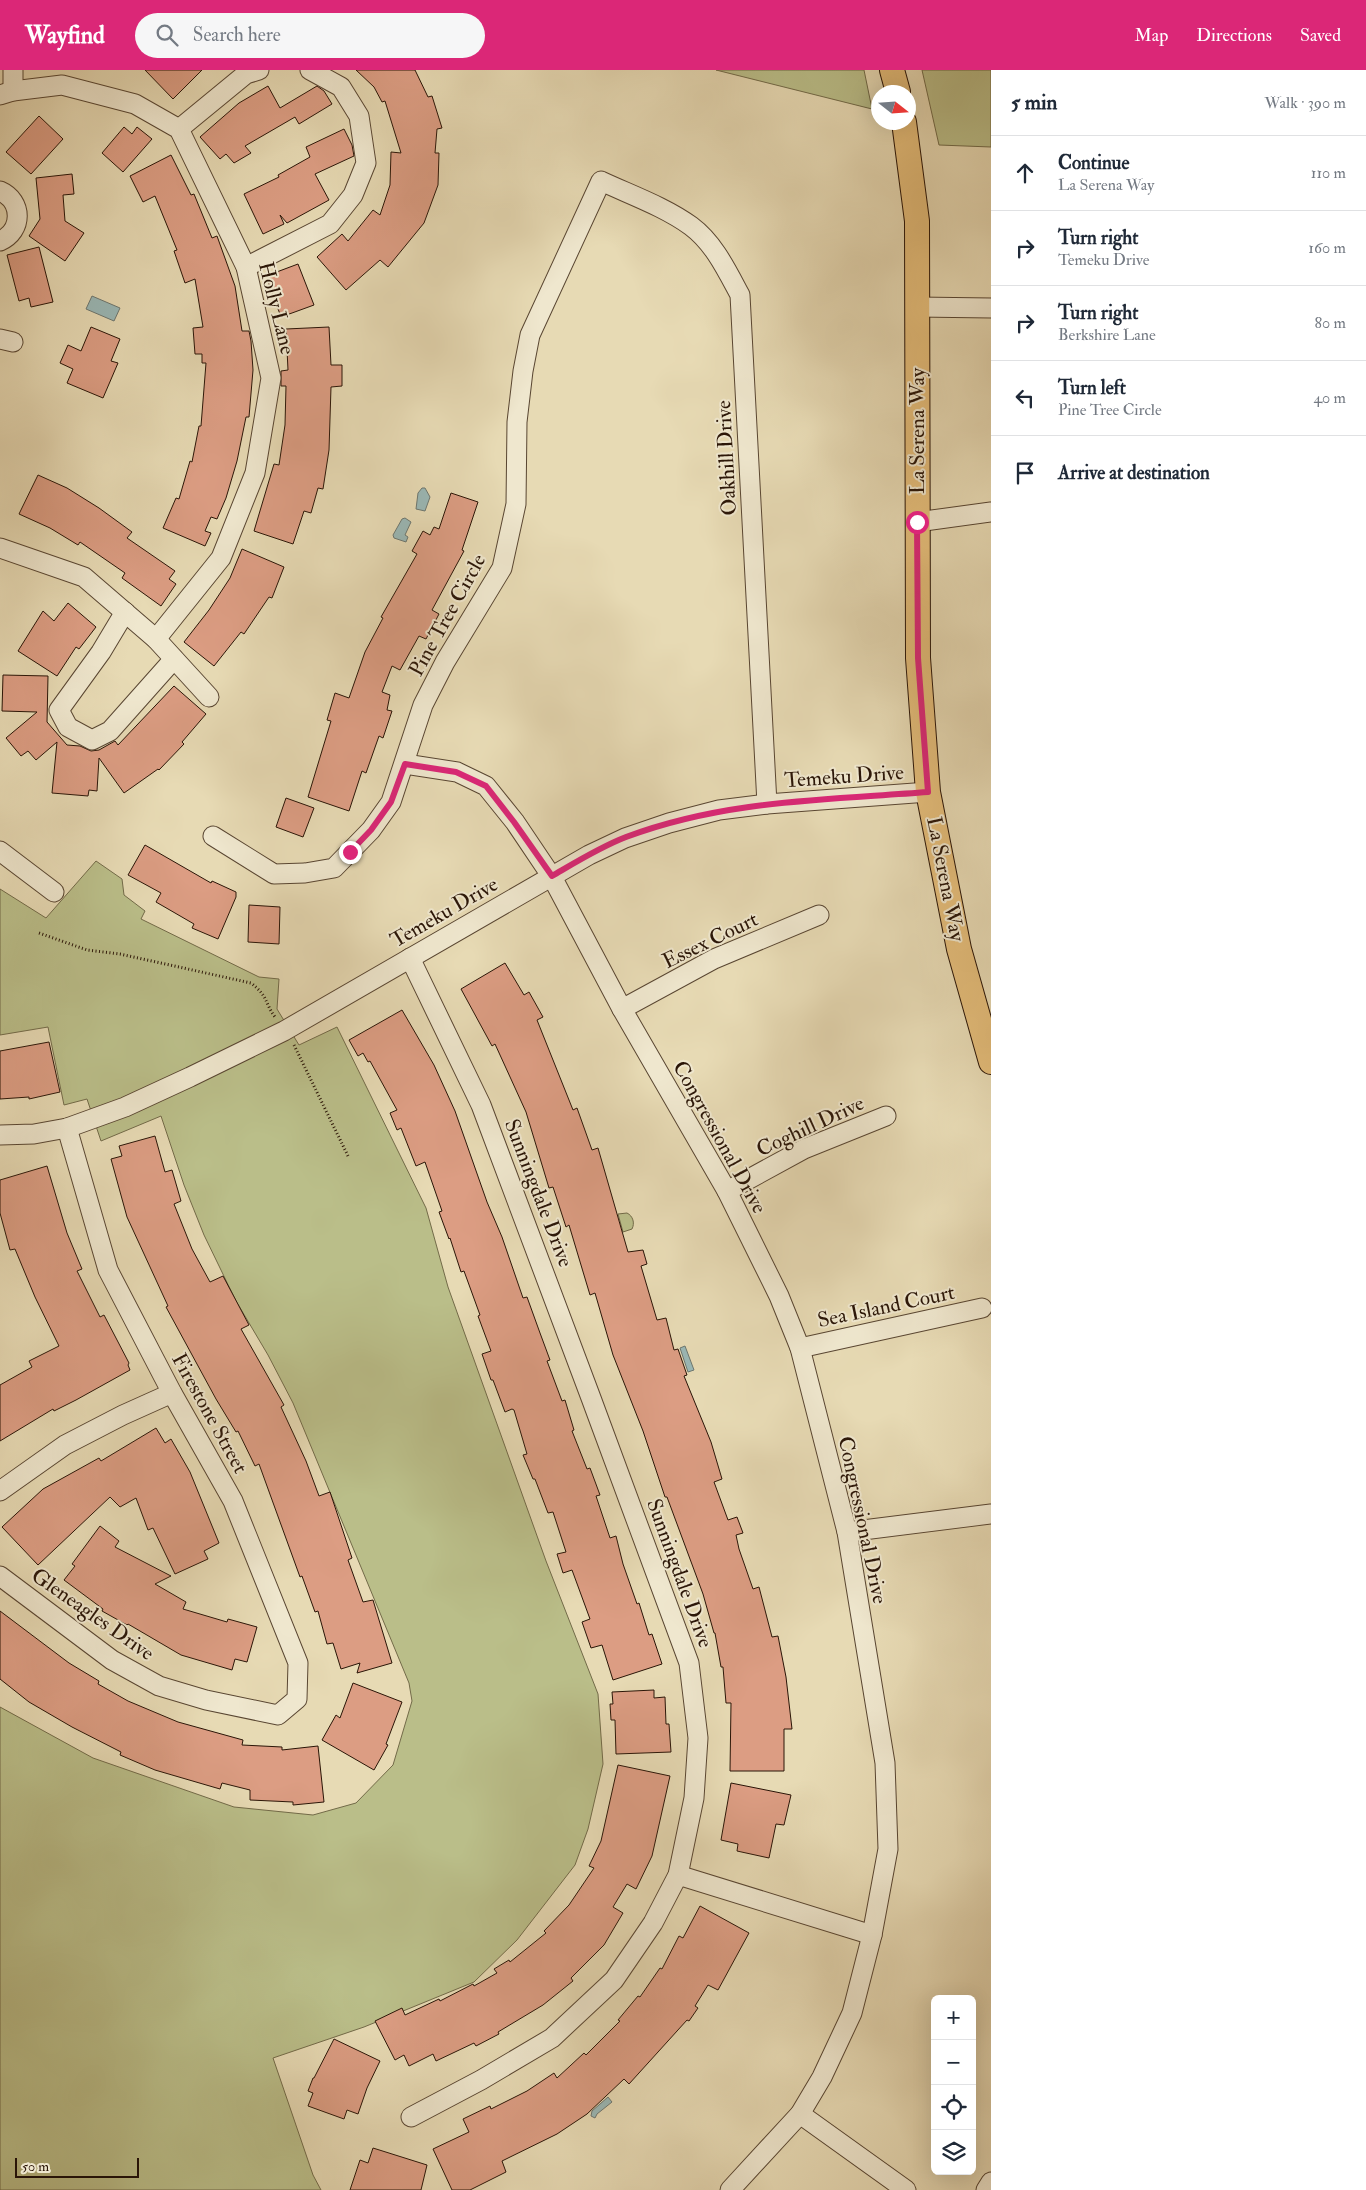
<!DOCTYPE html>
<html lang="en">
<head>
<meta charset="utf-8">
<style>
  :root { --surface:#fff; --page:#f6f6f7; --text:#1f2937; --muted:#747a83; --line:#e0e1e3; --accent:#db2777 }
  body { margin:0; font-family:"IM FELL Double Pica",serif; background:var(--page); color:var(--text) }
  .controls { position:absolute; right:15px; bottom:15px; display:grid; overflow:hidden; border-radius:8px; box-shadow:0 5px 20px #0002 }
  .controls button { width:45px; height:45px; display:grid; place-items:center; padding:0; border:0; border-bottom:1px solid var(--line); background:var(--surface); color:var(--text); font:25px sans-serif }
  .compass { position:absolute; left:871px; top:15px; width:45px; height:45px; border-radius:50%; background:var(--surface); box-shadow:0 5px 20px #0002; rotate:107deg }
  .scale { position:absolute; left:15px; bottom:12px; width:124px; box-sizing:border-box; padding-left:5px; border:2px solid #2a1507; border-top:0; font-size:14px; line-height:18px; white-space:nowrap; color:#2a1507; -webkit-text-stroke:4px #efe7ce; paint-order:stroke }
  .stop { position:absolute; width:15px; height:15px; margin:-11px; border:4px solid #db2777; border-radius:50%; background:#fff }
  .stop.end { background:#db2777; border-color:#fff; box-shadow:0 1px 5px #0008 }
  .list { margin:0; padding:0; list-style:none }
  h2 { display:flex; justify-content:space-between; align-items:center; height:65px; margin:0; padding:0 20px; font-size:21px }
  h2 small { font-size:16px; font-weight:400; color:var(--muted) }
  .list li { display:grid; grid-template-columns:32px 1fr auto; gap:15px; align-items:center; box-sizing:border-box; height:75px; padding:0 20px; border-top:1px solid var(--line) }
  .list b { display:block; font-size:19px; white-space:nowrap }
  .list p { margin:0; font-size:16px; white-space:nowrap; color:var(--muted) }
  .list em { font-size:16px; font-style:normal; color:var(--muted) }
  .icon { flex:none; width:28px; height:28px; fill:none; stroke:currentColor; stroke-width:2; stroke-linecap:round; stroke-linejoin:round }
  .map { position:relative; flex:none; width:991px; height:2120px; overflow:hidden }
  header { display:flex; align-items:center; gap:30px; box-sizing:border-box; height:70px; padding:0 25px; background:var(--accent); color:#fff }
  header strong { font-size:24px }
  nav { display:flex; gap:28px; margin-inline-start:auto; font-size:18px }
  .search { width:350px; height:45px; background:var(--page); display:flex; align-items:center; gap:12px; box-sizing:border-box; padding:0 18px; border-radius:28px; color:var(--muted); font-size:19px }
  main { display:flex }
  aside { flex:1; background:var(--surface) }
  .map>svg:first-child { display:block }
</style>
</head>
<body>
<header>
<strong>Wayfind</strong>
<div class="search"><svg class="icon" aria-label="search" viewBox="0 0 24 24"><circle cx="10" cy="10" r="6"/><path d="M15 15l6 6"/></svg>Search here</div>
<nav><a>Map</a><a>Directions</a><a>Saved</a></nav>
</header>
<main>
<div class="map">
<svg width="991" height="2120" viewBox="0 0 991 2120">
  <rect width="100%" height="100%" fill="#e7dab4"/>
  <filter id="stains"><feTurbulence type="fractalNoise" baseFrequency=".004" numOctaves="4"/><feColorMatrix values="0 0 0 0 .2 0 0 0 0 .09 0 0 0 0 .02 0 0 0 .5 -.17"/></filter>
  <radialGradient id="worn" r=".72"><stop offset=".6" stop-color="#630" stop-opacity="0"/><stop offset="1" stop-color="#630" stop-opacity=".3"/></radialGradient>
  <g fill="#babe89" stroke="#726a48">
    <polygon points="716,0 864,0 872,39"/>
    <polygon points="922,0 991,0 991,77 939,75"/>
    <polygon points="96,791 122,809 124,825 145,841 141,849 259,907 279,909 277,939 299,975 337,957 426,1138 448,1217 546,1491 598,1624 603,1694 588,1759 575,1795 517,1870 474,1912 364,1957 273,1988 313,2105 321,2120 0,2120 0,1637 93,1688 234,1737 313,1745 356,1733 393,1695 412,1631 409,1613 293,1333 268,1285 236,1231 204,1165 184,1115 161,1046 101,1071 87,1029 64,1035 48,957 0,965 0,819 46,848"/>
    <path d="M627 1143C633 1146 635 1153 632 1159L623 1162 618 1144Z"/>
  </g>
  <g fill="#9ab8b6" stroke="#6d7770">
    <polygon points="92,226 120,238 114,251 86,239"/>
    <polygon points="422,418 425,418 430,427 425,441 416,439 418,423"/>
    <polygon points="405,448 411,452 405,465 408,467 406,472 394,468 393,465 402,449"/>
    <polygon points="685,1276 694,1300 688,1302 680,1278"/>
    <polygon points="608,2027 612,2032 597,2044 595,2048 591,2046 592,2041"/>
  </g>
  <g fill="#dc9d83" stroke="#2a1507">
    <polygon points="145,0 202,0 173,29"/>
    <polygon points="356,0 415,0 428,27 432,26 442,58 437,59 435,83 439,83 438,115 424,153 388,197 380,190 346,220 317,187 342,164 348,171 373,140 380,145 390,115 391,82 401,83 385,31 382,32 374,17"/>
    <polygon points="268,16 280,38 317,16 324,21 332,34 299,54 295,47 245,76 251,83 234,93 226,84 220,89 200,67 239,33"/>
    <polygon points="39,46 63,69 31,104 6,82"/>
    <polygon points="124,57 132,64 137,57 152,69 123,102 102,83"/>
    <polygon points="344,59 352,75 354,86 315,104 329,130 287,153 280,145 284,154 263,164 244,124 279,107 278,105 310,87 306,77"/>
    <polygon points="171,85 191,125 194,124 212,168 217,166 235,216 242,261 249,261 251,271 253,300 249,347 246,347 237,391 226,428 217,449 211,447 205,461 211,463 205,476 163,458 176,428 179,429 190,391 192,392 199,356 201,356 206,293 202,293 202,284 195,284 193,258 203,257 195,209 185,213 174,181 177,180 155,126 143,132 130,106"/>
    <polygon points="72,104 74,124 63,125 65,151 84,163 65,191 29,166 40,149 36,108"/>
    <polygon points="39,177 53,232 31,237 29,228 19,231 7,185"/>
    <polygon points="298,194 314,235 281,247 266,206"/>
    <polygon points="91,257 120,269 111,291 118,293 103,328 67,313 73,299 60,293 68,275 81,281"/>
    <polygon points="329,257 331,295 342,295 342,316 331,317 329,380 323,419 318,418 311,443 304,441 293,474 254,461 274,394 279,395 285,355 286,316 281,316 281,301 288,300 286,259"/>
    <polygon points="38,405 67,418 99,438 132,462 127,468 175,501 169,509 176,514 161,536 122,508 125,503 80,472 78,475 50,458 19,444"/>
    <polygon points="451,423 478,432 462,480 464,481 432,540 439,544 426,569 419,566 400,600 392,596 382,622 390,625 387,640 392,641 383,668 379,666 366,703 362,701 349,741 308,727 331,651 327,650 335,623 349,628 365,582 383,548 381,547 417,484 412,481 423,461 430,465 434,457 439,459"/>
    <polygon points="242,479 284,497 272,528 269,527 244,564 241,562 214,596 184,572 209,540 230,508"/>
    <polygon points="68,533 96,557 79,579 76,577 57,606 18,581 43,541 54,551"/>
    <polygon points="3,605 48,606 47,652 67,675 80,676 91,681 99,680 115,671 118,675 174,616 206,644 182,672 184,674 159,700 158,699 124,723 99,688 97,721 89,720 88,726 52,723 57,672 36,690 28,681 21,686 6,668 37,642 2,641"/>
    <polygon points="286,728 314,738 303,767 276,757"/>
    <polygon points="145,775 211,813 212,811 236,822 236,827 218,869 192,858 194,854 156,832 161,823 128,805"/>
    <polygon points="249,835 280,837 279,874 248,872"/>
    <polygon points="505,893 524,925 529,922 543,947 537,950 573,1040 577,1038 592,1080 598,1078 628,1182 643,1180 647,1194 641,1196 657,1250 666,1248 674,1280 678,1279 687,1305 684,1306 711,1372 722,1409 714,1412 728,1450 737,1447 743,1463 736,1465 739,1479 753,1519 759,1517 772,1567 778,1566 786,1607 792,1659 784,1659 784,1701 730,1701 731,1633 726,1633 723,1597 721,1597 715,1563 714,1563 703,1524 667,1427 665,1427 643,1361 613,1285 595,1223 590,1225 569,1155 566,1157 553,1117 549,1118 526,1042 495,974 492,976 461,919"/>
    <polygon points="402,940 434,995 455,1041 487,1132 502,1167 523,1228 527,1227 540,1263 550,1290 547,1291 562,1331 565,1330 574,1360 572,1361 587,1399 590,1398 600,1425 596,1426 610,1468 616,1466 623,1494 637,1534 639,1533 649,1565 652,1564 662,1594 613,1610 602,1575 591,1578 582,1552 590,1549 572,1500 563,1503 557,1484 566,1482 553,1442 548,1443 535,1409 533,1409 523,1385 527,1384 514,1340 512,1339 505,1342 493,1310 491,1310 482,1284 491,1281 478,1246 480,1245 464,1201 461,1202 450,1168 449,1169 439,1142 442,1141 425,1092 416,1096 401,1058 397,1060 390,1043 397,1040 370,991 368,992 363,983 358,986 349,970"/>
    <polygon points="49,972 60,1022 29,1029 29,1027 0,1029 0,981"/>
    <polygon points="155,1066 165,1102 172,1100 181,1131 174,1134 192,1179 210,1212 223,1206 249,1255 241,1259 284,1335 281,1337 306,1391 319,1426 330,1422 352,1488 348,1490 363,1532 373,1530 392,1593 357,1603 360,1593 341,1599 333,1573 327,1574 318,1541 315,1542 302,1506 300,1507 259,1394 255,1396 238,1361 236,1362 216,1329 166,1237 168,1236 127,1147 111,1089 122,1086 119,1076"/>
    <polygon points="47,1096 67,1163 82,1199 77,1201 100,1247 104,1245 129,1293 128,1295 130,1300 76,1330 54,1341 53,1339 0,1371 0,1315 32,1297 29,1291 59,1276 35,1227 15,1179 10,1180 0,1143 0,1110"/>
    <polygon points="156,1358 165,1373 171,1369 190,1402 219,1473 204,1481 208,1489 175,1504 153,1458 148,1460 136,1428 120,1437 110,1427 38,1495 2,1457 43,1419 99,1388 101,1391"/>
    <polygon points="100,1456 119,1471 115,1477 171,1506 155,1514 186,1532 183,1539 227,1552 228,1549 257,1557 247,1592 235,1589 232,1600 181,1585 128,1554 127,1555 102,1541 103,1539 64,1510 75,1496 72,1494"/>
    <polygon points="0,1541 69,1593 99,1611 98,1614 128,1631 178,1652 243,1670 242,1675 282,1677 282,1680 318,1676 324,1732 293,1735 293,1732 250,1730 250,1720 222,1713 220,1719 155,1700 120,1685 121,1682 72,1657 29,1632 0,1609"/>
    <polygon points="353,1613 402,1632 386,1674 388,1675 374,1700 322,1670 336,1645 340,1648"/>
    <polygon points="654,1620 654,1628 665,1627 666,1654 669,1654 671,1682 616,1684 615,1650 611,1650 610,1634 613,1634 612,1622"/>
    <polygon points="618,1695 670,1706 652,1786 636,1819 627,1814 613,1837 623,1843 604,1875 571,1908 573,1911 543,1935 498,1962 499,1964 476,1976 474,1973 436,1991 433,1984 409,1996 404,1985 395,1990 375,1951 402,1938 405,1945 439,1929 440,1931 473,1914 474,1916 497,1903 494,1899 509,1890 510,1892 546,1863 544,1861 569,1835 594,1798 589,1796 601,1771"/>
    <polygon points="731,1713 791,1725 784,1755 776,1754 769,1788 737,1781 738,1774 721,1770"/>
    <polygon points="700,1836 749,1863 718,1920 708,1915 695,1936 698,1938 689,1951 687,1950 629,2014 624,2009 587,2044 557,2064 502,2091 506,2102 470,2120 452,2120 433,2079 469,2062 463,2049 490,2036 491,2039 527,2021 554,2003 557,2008 584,1983 586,1985 620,1951 618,1950 638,1926 640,1927 660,1898 662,1899 679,1866 683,1868"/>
    <polygon points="334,1969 380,1991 367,2018 358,2044 347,2040 344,2049 308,2036 313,2023 308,2021 313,2008 314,2008"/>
    <polygon points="373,2078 427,2095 421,2120 350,2120 360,2090 368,2093"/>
  </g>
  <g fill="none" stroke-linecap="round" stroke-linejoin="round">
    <defs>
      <g id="minor">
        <polyline points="13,21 13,0"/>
        <polyline points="0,25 13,21 62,15 135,34 179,59 246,197 271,308 255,403 221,488 156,569"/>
        <polyline points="179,59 246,4 259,0"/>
        <path d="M0 121C23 131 23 161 0 171"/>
        <polyline points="246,197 330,154 353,125 366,93 359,46 341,17 310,0"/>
        <polyline points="917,237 991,238"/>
        <polyline points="0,269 13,272"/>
        <polyline points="917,452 991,442"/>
        <polyline points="0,478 84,507 156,569 209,627"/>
        <polyline points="125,542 101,582 59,640 68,657 92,670 110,661 174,589"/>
        <polyline points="405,694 457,702 486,716 515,752 552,807 622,939 727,1121 779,1226 800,1278 847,1462 885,1693 888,1779 872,1865 852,1943 822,2007 800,2044 730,2120"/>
        <path d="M213 766 274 804 305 803 334 798 371 760 391 732 423 635 445 592 502 498 516 434 517 352 523 301 530 265 601 111C631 125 665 137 691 156 714 173 727 201 740 225L767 734"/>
        <polyline points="0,781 54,822"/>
        <polyline points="410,888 481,1035 591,1328 689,1593 698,1668 694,1728 678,1805 653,1853 614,1910 552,1968 481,2010 411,2047"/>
        <polyline points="622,939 714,889 819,845"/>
        <polyline points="0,1065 34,1064 67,1058 125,1037 190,1007 284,961 589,785 625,768 669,753 719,740 767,734 928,722"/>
        <polyline points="727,1121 804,1079 886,1046"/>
        <polyline points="800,1278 982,1238"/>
        <polyline points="0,1421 65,1375 123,1345 172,1323"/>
        <polyline points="847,1462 991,1444"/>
        <polyline points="0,1506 112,1590 159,1616 206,1630 278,1645 297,1629 298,1593 233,1431 172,1323 108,1200 67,1058"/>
        <polyline points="678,1805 872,1865"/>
        <polyline points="800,2044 906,2120"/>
        <polyline points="986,2120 991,2112"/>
      </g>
      <g id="major">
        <polyline points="892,0 898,22"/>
        <polyline points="904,52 917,151 918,588 928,722 959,879 991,992"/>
      </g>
    </defs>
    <use href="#minor" stroke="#594632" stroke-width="21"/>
    <use href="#major" stroke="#2a1507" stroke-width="26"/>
    <g stroke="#2a1507" stroke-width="3" stroke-dasharray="1 2.5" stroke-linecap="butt">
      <path d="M39 863 87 880 120 884 251 913C269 927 264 932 275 947"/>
      <polyline points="294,975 348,1086"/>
    </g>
    <use href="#minor" stroke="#efe7ce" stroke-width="19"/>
    <use href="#major" stroke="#e4bd7a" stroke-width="24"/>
  </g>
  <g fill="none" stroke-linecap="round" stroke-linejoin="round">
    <path stroke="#db2777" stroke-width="6" d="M350 782 371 760 391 732 405 694 456 702 486 716 514 752 552 806C576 792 600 777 626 767 724 730 825 730 928 722L918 588 917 452"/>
  </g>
  <g text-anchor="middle" stroke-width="4" stroke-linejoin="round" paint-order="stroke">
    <g font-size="21" fill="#2a1507" stroke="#efe7ce">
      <text transform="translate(277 238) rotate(76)" y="7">Holly Lane</text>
      <text transform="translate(917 361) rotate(-90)" y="7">La Serena Way</text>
      <text transform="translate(726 388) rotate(-93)" y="7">Oakhill Drive</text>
      <text transform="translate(447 545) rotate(-61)" y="7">Pine Tree Circle</text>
      <text transform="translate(844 706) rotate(-4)" y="7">Temeku Drive</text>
      <text transform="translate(946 809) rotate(79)" y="7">La Serena Way</text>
      <text transform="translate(444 842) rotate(-30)" y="7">Temeku Drive</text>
      <text transform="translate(710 870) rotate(-26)" y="7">Essex Court</text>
      <text transform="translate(810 1056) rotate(-25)" y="7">Coghill Drive</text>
      <text transform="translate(720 1067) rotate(61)" y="7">Congressional Drive</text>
      <text transform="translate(539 1123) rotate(69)" y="7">Sunningdale Drive</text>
      <text transform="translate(886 1236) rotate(-12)" y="7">Sea Island Court</text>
      <text transform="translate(210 1343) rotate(61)" y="7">Firestone Street</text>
      <text transform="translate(863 1450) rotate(78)" y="7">Congressional Drive</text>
      <text transform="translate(680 1503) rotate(70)" y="7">Sunningdale Drive</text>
      <text transform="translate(93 1544) rotate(35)" y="7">Gleneagles Drive</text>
    </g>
  </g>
  <rect width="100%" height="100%" filter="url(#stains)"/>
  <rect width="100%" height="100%" fill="url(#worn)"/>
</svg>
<div class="controls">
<button>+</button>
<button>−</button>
<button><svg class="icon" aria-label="locate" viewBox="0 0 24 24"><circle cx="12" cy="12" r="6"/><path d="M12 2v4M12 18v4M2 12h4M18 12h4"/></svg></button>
<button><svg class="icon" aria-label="layers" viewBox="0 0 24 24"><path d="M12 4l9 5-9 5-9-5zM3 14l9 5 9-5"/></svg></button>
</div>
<svg class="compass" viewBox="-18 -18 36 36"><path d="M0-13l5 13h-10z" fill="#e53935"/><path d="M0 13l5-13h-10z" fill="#747a83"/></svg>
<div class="scale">50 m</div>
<div class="stop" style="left:917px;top:452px"></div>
<div class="stop end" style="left:350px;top:782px"></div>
</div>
<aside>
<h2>5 min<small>Walk · 390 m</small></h2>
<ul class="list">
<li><svg class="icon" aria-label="ahead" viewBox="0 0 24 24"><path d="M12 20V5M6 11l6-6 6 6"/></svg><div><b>Continue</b><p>La Serena Way</p></div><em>110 m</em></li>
<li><svg class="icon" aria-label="right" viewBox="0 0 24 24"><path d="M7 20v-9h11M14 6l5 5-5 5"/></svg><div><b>Turn right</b><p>Temeku Drive</p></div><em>160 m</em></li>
<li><svg class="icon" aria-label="right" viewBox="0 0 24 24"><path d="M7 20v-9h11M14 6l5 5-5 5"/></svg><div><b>Turn right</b><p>Berkshire Lane</p></div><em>80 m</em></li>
<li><svg class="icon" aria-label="left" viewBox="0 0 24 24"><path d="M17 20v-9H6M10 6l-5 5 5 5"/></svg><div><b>Turn left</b><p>Pine Tree Circle</p></div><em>40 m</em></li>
<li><svg class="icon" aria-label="arrive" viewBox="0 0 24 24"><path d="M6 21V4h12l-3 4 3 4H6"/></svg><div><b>Arrive at destination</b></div></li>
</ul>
</aside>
</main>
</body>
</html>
